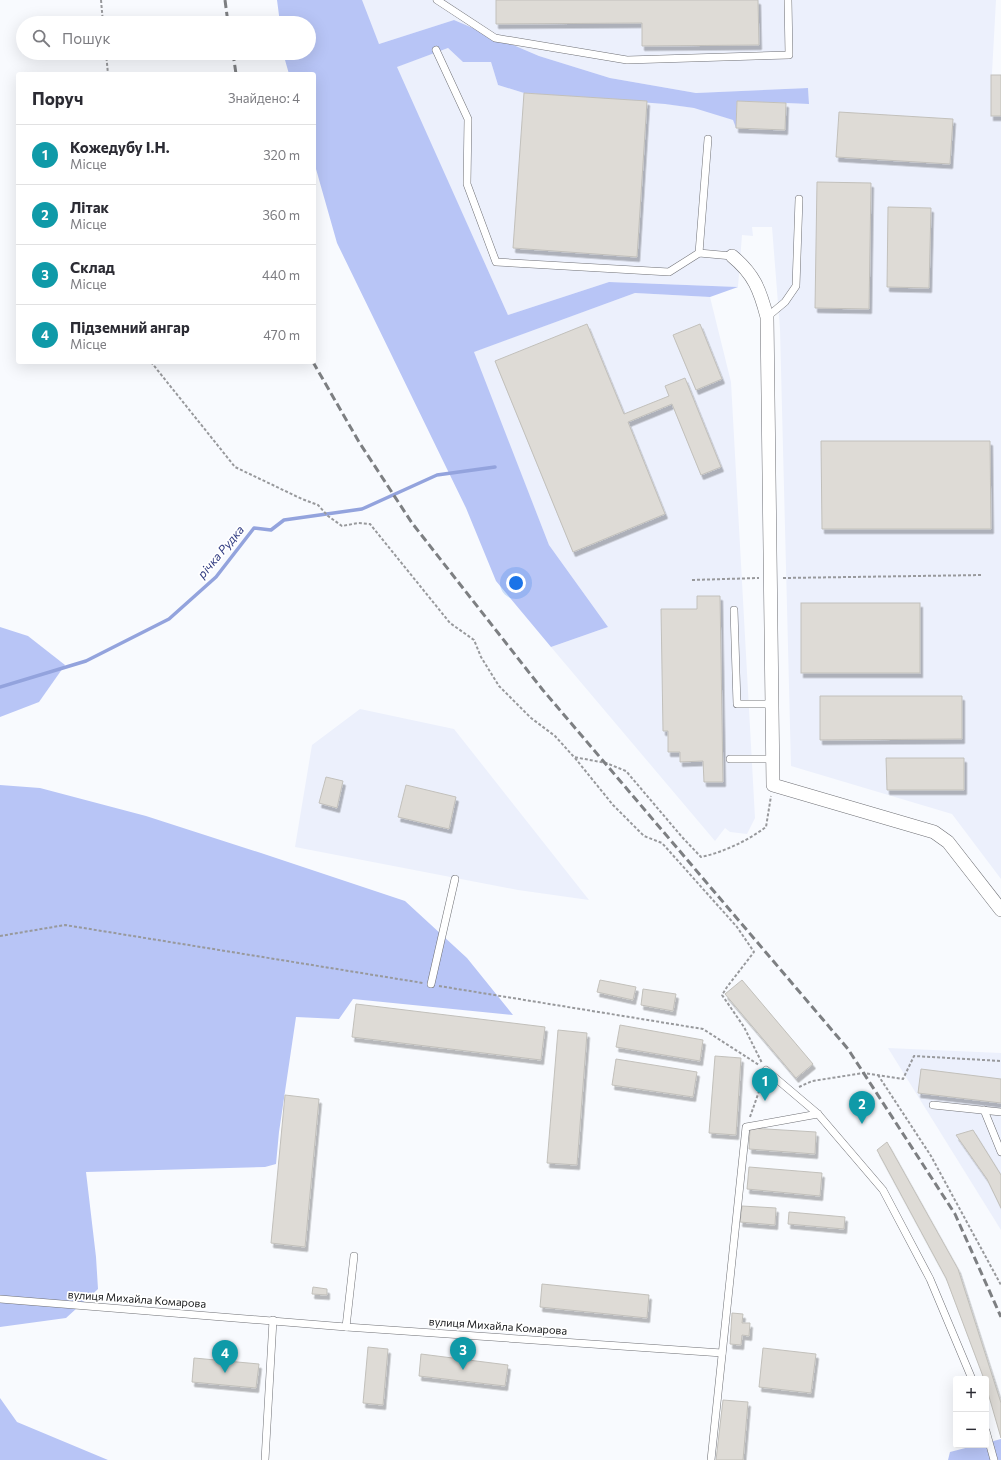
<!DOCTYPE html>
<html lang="uk">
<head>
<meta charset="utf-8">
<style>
  :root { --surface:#fff; --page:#f2f2f3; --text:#2b2b33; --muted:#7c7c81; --line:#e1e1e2; --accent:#0f766e }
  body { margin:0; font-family:Commissioner,sans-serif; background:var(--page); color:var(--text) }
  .controls { position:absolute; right:12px; bottom:12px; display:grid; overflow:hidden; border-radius:4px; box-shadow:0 4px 16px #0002 }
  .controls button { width:36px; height:36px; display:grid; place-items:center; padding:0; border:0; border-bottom:1px solid var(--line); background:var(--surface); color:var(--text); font:20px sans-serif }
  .you { position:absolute; left:516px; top:583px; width:14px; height:14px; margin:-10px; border:3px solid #fff; border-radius:50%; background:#1a73e8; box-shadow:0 0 0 6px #1a73e833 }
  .badge { display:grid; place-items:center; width:26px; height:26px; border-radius:50%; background:var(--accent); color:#fff; font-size:13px; font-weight:700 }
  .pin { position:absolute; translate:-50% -33px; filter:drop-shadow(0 1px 2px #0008) }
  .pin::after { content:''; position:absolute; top:21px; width:14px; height:12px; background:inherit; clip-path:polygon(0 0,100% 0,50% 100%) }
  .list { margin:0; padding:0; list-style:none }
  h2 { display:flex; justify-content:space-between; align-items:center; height:52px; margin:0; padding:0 16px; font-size:17px }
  h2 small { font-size:13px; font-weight:400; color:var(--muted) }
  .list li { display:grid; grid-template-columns:26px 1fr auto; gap:12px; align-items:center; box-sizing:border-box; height:60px; padding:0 16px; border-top:1px solid var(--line) }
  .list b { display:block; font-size:15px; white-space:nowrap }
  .list p { margin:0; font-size:13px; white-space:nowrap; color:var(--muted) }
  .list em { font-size:13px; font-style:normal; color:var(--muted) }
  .icon { flex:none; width:22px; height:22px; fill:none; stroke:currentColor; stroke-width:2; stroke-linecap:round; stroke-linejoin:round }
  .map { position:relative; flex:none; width:1001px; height:1460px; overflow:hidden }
  .search { position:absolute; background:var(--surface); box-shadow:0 4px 16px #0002; left:16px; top:16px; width:300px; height:44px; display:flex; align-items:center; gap:10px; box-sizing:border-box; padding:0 14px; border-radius:22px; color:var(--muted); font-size:15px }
  .panel { position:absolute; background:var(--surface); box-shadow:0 4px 16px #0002; left:16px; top:72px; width:300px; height:292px; border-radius:4px }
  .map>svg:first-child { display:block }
</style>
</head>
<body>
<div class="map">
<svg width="1001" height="1460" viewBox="0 0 1001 1460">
  <defs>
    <filter id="shadow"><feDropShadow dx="2.5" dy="4.5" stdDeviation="0" flood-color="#0004"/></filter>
  </defs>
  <rect width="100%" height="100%" fill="#f8fafe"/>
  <g fill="#ecf0fc">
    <polygon points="361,0 996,0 991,91 1001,85 1001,879 952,814 791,766 780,329 772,227 752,227 753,236 742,235 738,287 609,282 508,315 396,67 448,48 463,62 491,62 498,85 524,93 647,101 701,109 733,120 736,126 737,101 809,104 808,88 696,93 610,78 539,56 454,20 379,44"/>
    <polygon points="635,293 710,297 731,382 755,818 747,834 730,832 725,828 715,841 551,647 608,627 549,545 473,352"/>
    <polygon points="360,709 454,729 589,900 518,890 295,847 312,745"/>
    <polygon points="888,1048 1001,1053 1001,1230"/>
  </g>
  <g fill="#b8c5f6">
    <polygon points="277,0 362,0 379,44 454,20 539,56 610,78 696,93 808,88 809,104 737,101 736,128 733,120 694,108 665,104 524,93 498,85 491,62 463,62 448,48 397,67 508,315 609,282 738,287 710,297 635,293 474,352 549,545 608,627 551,647 496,581 466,508 337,243 314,162 314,74 289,74 283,53 309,53 309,23 280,23"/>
    <polygon points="0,627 28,636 65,665 39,702 0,717"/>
    <polygon points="0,785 40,788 146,816 261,853 405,901 467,958 513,1015 353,999 339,1019 296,1017 279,1132 276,1164 265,1167 86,1172 96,1257 98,1289 66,1318 0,1327"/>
    <polygon points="0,1398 17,1422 108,1460 0,1460"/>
    <polygon points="1001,1439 1001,1460 948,1460 950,1452 977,1445 986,1445 986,1443"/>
  </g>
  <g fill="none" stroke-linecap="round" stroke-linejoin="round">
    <polyline stroke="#93a3dd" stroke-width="3.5" points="0,687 86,661 169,619 216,577 254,528 271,530 284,520 362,509 437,475 495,467"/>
  </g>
  <g fill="#dedbd6" stroke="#c2c0bb" filter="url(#shadow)">
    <polygon points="496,0 758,0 759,45 642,46 642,23 496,24"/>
    <rect x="991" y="75" width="10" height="41"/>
    <polygon points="524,93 647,101 637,257 513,248"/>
    <polygon points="737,101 786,103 785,130 736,128"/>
    <polygon points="839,112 953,119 950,164 836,157"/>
    <polygon points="817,182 871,183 869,309 815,308"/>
    <polygon points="888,207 931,208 929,288 887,287"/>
    <polygon points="587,324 624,414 669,396 665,386 685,378 721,467 701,475 672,404 628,422 665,514 573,552 495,361"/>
    <polygon points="700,324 722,379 696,390 673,335"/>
    <polygon points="821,441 990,441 991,529 822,529"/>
    <polygon points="697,596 720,596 723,782 704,782 703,761 680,762 680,752 668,752 668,731 663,731 661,609 697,609"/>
    <rect x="801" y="603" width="119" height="70"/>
    <polygon points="820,696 962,696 962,739 820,740"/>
    <polygon points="886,758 964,758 964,790 887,790"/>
    <polygon points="326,777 343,781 337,808 319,803"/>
    <polygon points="406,785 456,797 449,829 398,817"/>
    <polygon points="600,980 636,987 633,1000 597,992"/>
    <polygon points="742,980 813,1064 796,1078 725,994"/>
    <polygon points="643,989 676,994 673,1011 641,1005"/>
    <polygon points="356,1004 545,1027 541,1060 352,1037"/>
    <polygon points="620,1025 703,1040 700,1061 616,1047"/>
    <polygon points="558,1030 587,1033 577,1165 547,1163"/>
    <polygon points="715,1056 741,1058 736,1135 709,1133"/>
    <polygon points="616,1059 697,1072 693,1097 612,1085"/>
    <polygon points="921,1069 1001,1079 1001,1103 918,1093"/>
    <polygon points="285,1095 319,1099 305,1247 271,1243"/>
    <polygon points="750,1128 816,1132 815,1154 749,1149"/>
    <polygon points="973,1130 1001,1175 1001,1208 987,1179 956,1135"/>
    <polygon points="887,1142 958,1269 1001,1403 1001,1438 986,1386 986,1379 984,1379 946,1278 877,1150"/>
    <polygon points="749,1167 822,1173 820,1196 747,1189"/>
    <polygon points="742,1206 776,1208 775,1225 740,1222"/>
    <polygon points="789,1212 845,1217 844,1229 788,1224"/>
    <polygon points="542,1284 649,1295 647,1318 540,1307"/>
    <polygon points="313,1287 327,1289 327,1295 312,1294"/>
    <polygon points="732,1313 743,1314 742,1323 750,1323 749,1336 742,1335 741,1345 730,1344"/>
    <polygon points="368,1347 388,1349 383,1405 363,1403"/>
    <polygon points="763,1348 816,1354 811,1393 759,1387"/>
    <polygon points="421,1354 508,1365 505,1386 419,1376"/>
    <polygon points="194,1358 259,1364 256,1388 192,1382"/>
    <polygon points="723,1400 748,1402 743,1460 716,1460"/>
  </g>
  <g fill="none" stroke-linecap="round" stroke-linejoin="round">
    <defs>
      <g id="service">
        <polyline points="437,0 495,38 627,60 789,55 788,0"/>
        <polyline points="436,50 468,119 467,184 496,262 669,272 699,253 732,256"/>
        <polyline points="699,253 708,139"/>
        <polyline points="767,317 785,302 796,286 799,199"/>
        <polyline points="734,610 737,704 772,704"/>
        <polyline points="730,759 772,759"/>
        <polyline points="431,984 455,879"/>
        <polyline points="766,1070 818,1114 883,1190 930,1279 972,1379"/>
        <polyline points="933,1105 1001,1112"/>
        <polyline points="984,1110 1001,1152"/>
        <polyline points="0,1299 346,1327 722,1353"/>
        <polyline points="346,1327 354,1256"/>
        <polyline points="986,1431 994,1460"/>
        <polyline points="265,1460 273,1320"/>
        <polyline points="711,1460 746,1127 818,1114"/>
      </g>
      <path id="minor" d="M732 256C754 274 760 290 767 317L773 785 934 832 948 842 1001 910"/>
    </defs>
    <use href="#service" stroke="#6f7075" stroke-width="8"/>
    <use href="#minor" stroke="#6f7075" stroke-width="14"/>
    <g stroke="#98999c" stroke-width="2" stroke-dasharray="3 2" stroke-linecap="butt">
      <polyline points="101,0 103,23"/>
      <polyline points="106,53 108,74"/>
      <path d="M151 362 235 467 302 499 318 505 328 516 342 526 358 523 370 524 450 623 474 640 481 657 499 686 531 718 555 736 574 757 606 763 626 771 682 837 701 857C724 852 747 841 766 827L771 796"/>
      <polyline points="783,578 983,575"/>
      <polyline points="692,580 759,578"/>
      <polyline points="575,758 613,805 644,836 662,843 737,927 754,952 727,987 722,995 744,1027 762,1063"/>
      <polyline points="0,936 65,925 423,983"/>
      <polyline points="439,986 703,1029 759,1065"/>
      <polyline points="878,1075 931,1156 1001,1285"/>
      <polyline points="799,1087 812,1081 864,1073 903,1079 914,1056 1001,1061"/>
      <polyline points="750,1117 763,1080"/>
    </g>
    <use href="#service" stroke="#fff" stroke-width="7"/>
    <use href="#minor" stroke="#fff" stroke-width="13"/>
    <g stroke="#7d7f82" stroke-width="3" stroke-dasharray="8 4" stroke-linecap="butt">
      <polyline points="225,0 228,23"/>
      <polyline points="233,53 236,74"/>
      <polyline points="313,362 359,442 412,523 542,689 848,1049 955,1214 1001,1317"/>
    </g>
  </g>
  <g text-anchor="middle" stroke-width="3.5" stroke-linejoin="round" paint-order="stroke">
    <g font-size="11" fill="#17181a" stroke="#fff">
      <text transform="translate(137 1299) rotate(4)" y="4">вулиця Михайла Комарова</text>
      <text transform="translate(498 1326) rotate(4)" y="4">вулиця Михайла Комарова</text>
    </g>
    <g font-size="12" font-style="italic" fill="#2f3a80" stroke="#fff">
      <text transform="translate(221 552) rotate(-50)" y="4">річка Рудка</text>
    </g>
  </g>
</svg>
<div class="controls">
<button>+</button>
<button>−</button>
</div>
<div class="you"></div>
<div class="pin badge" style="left:765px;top:1101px;background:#0f9aa8">1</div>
<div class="pin badge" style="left:862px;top:1124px;background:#0f9aa8">2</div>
<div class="pin badge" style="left:463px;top:1370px;background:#0f9aa8">3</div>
<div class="pin badge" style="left:225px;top:1373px;background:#0f9aa8">4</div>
<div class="search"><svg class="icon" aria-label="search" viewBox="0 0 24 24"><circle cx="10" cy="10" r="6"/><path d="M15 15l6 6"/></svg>Пошук</div>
<section class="panel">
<h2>Поруч<small>Знайдено: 4</small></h2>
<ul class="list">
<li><span class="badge" style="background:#0f9aa8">1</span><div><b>Кожедубу І.Н.</b><p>Місце</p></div><em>320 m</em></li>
<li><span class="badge" style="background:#0f9aa8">2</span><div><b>Літак</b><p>Місце</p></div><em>360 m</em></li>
<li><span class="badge" style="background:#0f9aa8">3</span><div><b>Склад</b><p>Місце</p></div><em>440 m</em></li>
<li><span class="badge" style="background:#0f9aa8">4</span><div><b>Підземний ангар</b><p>Місце</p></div><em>470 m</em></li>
</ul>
</section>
</div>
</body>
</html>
